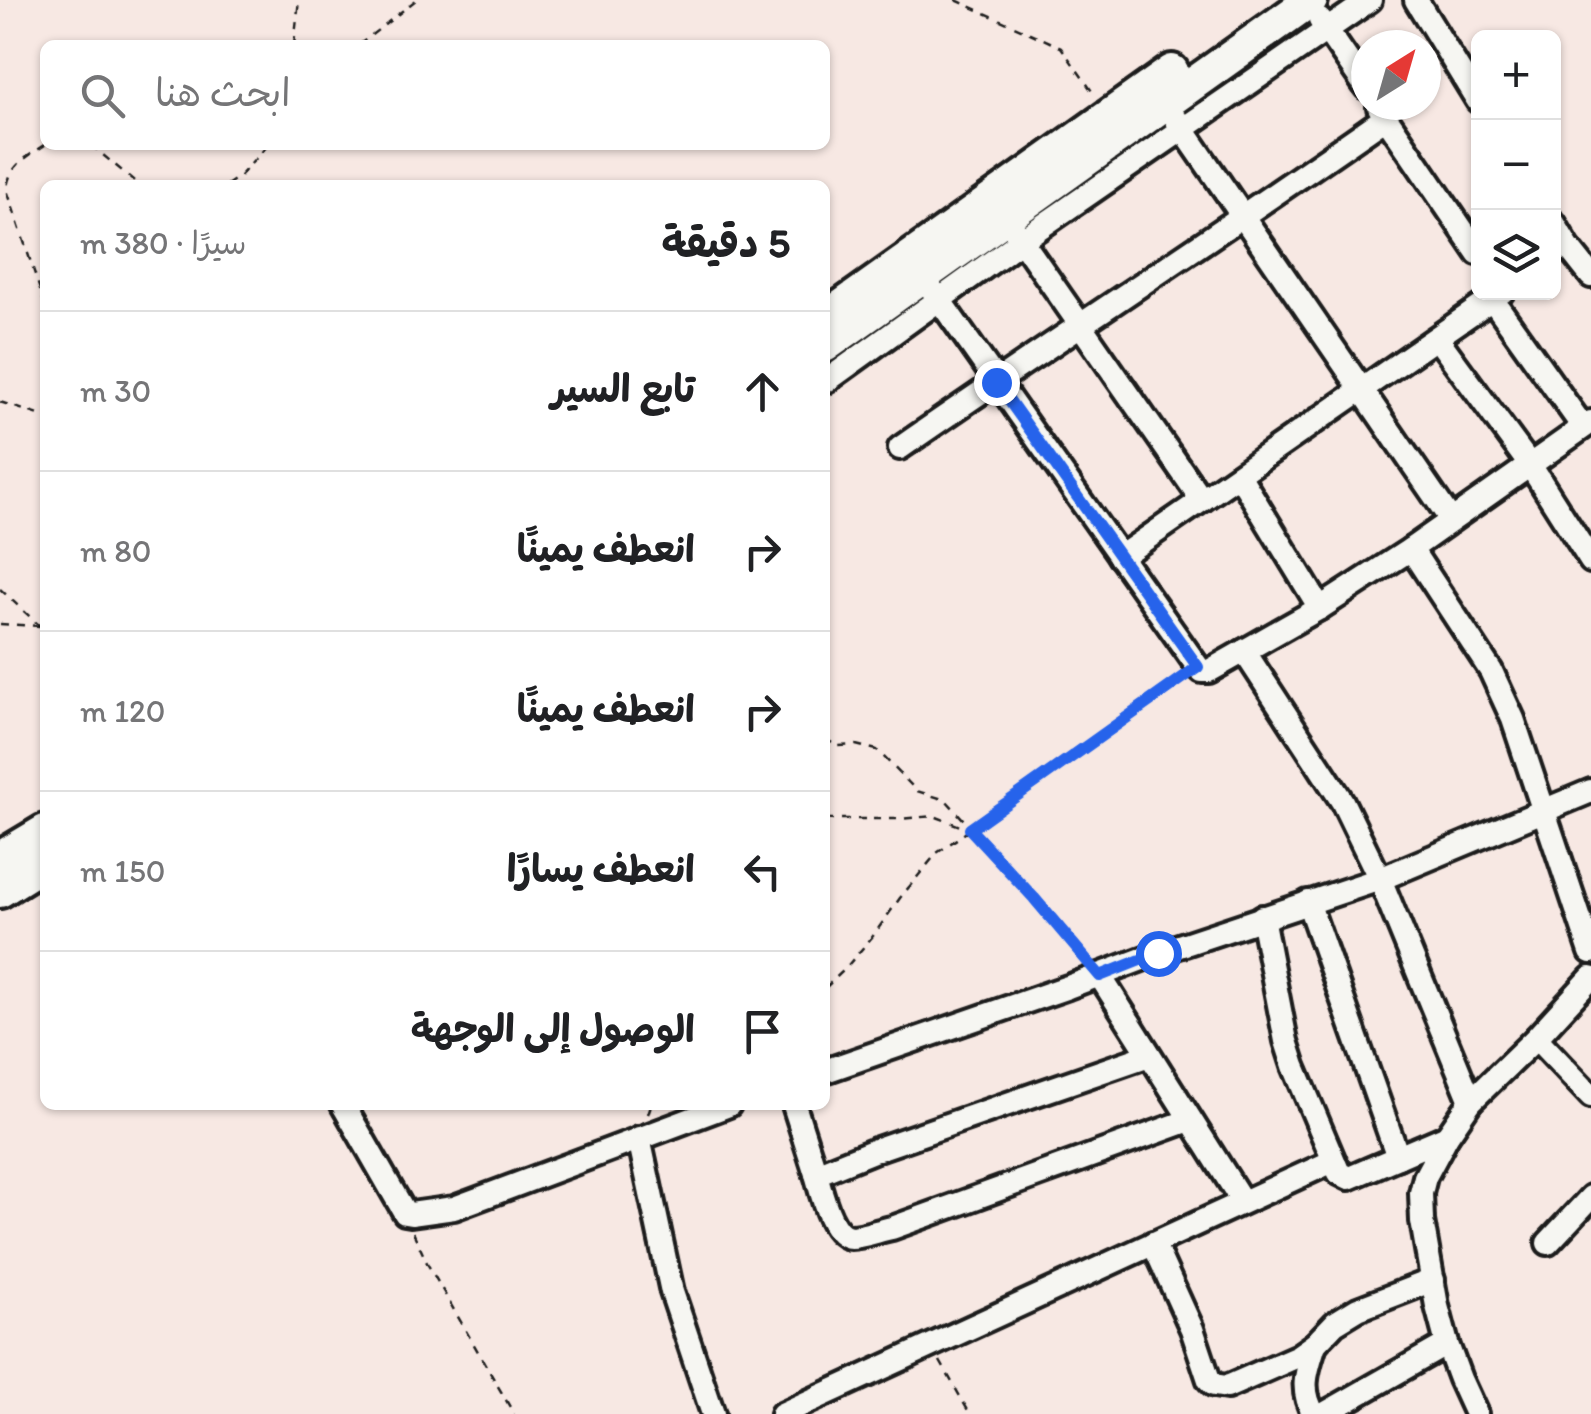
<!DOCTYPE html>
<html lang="ar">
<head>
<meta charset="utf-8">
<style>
  :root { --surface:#fff; --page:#f2f2f2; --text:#202124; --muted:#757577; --line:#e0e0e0 }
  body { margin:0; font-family:Itim,"Playpen Sans Arabic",sans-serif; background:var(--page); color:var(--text); direction:rtl }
  .controls { position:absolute; right:30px; top:30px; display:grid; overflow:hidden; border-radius:15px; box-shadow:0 2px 8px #0004 }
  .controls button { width:90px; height:90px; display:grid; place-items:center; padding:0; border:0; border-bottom:2px solid var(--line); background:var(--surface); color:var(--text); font:50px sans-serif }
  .compass { position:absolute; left:1351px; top:30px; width:90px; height:90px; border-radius:50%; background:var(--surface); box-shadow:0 2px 8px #0004; rotate:37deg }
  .stop { position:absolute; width:30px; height:30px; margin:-22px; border:8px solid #2563eb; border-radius:50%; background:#fff }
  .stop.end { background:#2563eb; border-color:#fff; box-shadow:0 2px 10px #0008 }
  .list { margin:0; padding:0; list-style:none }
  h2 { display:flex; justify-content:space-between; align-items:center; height:130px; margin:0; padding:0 40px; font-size:42px }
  h2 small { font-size:32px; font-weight:400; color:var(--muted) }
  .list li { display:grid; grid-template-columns:65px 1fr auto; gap:30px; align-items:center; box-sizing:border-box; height:160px; padding:0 40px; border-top:2px solid var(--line) }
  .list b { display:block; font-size:38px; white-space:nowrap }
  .list em { font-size:32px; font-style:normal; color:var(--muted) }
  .icon { flex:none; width:55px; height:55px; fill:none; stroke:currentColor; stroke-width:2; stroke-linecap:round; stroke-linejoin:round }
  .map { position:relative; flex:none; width:1591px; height:1414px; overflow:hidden; direction:ltr }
  .search { position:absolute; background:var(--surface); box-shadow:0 2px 8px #0004; left:40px; top:40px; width:790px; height:110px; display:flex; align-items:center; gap:25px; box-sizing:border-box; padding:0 35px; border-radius:15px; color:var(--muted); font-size:38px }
  .panel { position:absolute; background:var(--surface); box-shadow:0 2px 8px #0004; left:40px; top:180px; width:790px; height:930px; border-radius:15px; direction:rtl }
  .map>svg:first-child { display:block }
</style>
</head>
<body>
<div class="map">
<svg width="1591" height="1414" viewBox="0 0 1591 1414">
  <rect width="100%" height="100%" fill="#f7e8e3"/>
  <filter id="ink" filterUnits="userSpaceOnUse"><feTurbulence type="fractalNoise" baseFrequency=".01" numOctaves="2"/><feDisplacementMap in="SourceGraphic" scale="20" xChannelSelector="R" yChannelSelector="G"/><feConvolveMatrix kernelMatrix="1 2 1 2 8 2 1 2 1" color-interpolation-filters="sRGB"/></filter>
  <g filter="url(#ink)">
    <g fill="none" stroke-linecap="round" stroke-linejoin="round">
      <defs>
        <g id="minor">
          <polyline points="1416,0 1478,101"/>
          <polyline points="1320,20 1366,87"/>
          <polyline points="1379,107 1478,253"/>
          <polyline points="1176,119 1451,520"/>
          <polyline points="1554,223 1568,247 1591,276"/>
          <polyline points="1013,228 1202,500"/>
          <polyline points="914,264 1198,667 1202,671 1209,671 1320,608 1411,549 1591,422"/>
          <polyline points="1492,299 1583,427"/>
          <polyline points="1437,338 1530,465 1591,561"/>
          <polyline points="825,382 1022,240 1370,0"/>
          <path d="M900 448C1061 336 1226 230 1386 117"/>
          <polyline points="1239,475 1320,608"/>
          <polyline points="1411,549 1491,671 1513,719 1591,952"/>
          <polyline points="1120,557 1502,292"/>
          <polyline points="1244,651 1342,801 1380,879 1471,1101"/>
          <polyline points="1308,902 1398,1157"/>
          <polyline points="1262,917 1286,1041 1294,1066 1339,1173 1349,1178 1447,1136"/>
          <polyline points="1100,976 1242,1201"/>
          <polyline points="1536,1038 1591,1096"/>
          <path d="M1149 1055 878 1149 816 1174C821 1190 830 1236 851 1237 863 1237 880 1230 892 1228L1190 1120"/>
          <polyline points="825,1071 1068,987 1158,953 1380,879 1591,791"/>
          <polyline points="343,1105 405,1213 411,1214 454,1208 729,1105"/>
          <polyline points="794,1105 816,1174"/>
          <polyline points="639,1138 672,1292 713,1414"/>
          <polyline points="1153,1243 1192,1329 1209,1380 1214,1385 1227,1387 1298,1356 1315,1344 1335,1323 1358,1309 1433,1280"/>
          <polyline points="1548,1243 1591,1197"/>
          <polyline points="782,1414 1333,1161"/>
          <path d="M1314 1414C1299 1389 1307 1370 1315 1344"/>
          <polyline points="1324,1414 1447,1344"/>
          <polyline points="1476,1414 1460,1379 1447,1344 1437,1306 1422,1221 1421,1193 1425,1177 1447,1136 1471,1101 1536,1038 1591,978"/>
        </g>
        <g id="highway">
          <polyline points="825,318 1172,71"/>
          <polyline points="825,346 1311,0"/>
          <polyline points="0,858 45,831"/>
          <polyline points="0,891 45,863"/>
        </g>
      </defs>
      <use href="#minor" stroke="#1c1c1c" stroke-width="30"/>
      <use href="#highway" stroke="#1c1c1c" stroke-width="40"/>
      <g stroke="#1c1c1c" stroke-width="2.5" stroke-dasharray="8 8" stroke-linecap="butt">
        <polyline points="956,0 1061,47 1094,94"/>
        <polyline points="294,45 299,0"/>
        <polyline points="359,45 416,0"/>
        <path d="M45 145C27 157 8 166 7 190L45 305"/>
        <polyline points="91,145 139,185"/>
        <polyline points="227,185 240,176 268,145"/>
        <polyline points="0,402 45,417"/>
        <polyline points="0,589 40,626"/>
        <polyline points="0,624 40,626 45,631"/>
        <polyline points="825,739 838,746 856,745 877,750 917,791 946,800 1034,898 1086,960"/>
        <polyline points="825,819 899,819 934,816 968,829"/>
        <polyline points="825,988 843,971 873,936 900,898 937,853 1183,677"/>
        <polyline points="648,1114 651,1105"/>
        <polyline points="413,1232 428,1265 514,1414"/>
        <polyline points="940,1361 970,1414"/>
      </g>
      <use href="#minor" stroke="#f6f6f2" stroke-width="22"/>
      <use href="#highway" stroke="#f6f6f2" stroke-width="32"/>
    </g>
  </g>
  <g fill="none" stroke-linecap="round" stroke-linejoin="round" filter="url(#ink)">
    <polyline stroke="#2563eb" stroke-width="12" points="996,382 1198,667 970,829 1034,898 1100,976 1158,953"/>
  </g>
</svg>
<div class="controls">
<button>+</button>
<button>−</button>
<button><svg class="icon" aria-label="layers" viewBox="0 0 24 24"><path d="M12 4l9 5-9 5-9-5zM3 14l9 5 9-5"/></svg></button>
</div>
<svg class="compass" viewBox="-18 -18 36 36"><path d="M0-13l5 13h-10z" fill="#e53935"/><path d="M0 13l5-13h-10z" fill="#757577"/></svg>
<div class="stop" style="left:1158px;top:953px"></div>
<div class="stop end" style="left:996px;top:382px"></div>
<div class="search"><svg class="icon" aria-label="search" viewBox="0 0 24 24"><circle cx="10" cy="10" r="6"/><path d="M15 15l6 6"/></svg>ابحث هنا</div>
<section class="panel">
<h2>5 دقيقة<small>سيرًا · 380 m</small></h2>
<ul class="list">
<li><svg class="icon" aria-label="ahead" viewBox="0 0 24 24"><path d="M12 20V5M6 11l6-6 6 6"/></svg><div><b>تابع السير</b></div><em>30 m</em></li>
<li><svg class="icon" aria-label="right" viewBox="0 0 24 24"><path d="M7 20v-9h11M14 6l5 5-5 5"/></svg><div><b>انعطف يمينًا</b></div><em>80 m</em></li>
<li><svg class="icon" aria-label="right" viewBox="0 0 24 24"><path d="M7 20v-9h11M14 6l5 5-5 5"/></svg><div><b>انعطف يمينًا</b></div><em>120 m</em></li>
<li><svg class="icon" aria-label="left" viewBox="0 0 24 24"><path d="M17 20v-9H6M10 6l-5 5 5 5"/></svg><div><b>انعطف يسارًا</b></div><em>150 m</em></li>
<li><svg class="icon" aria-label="arrive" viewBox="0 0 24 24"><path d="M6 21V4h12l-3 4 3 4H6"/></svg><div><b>الوصول إلى الوجهة</b></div></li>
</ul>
</section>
</div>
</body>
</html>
